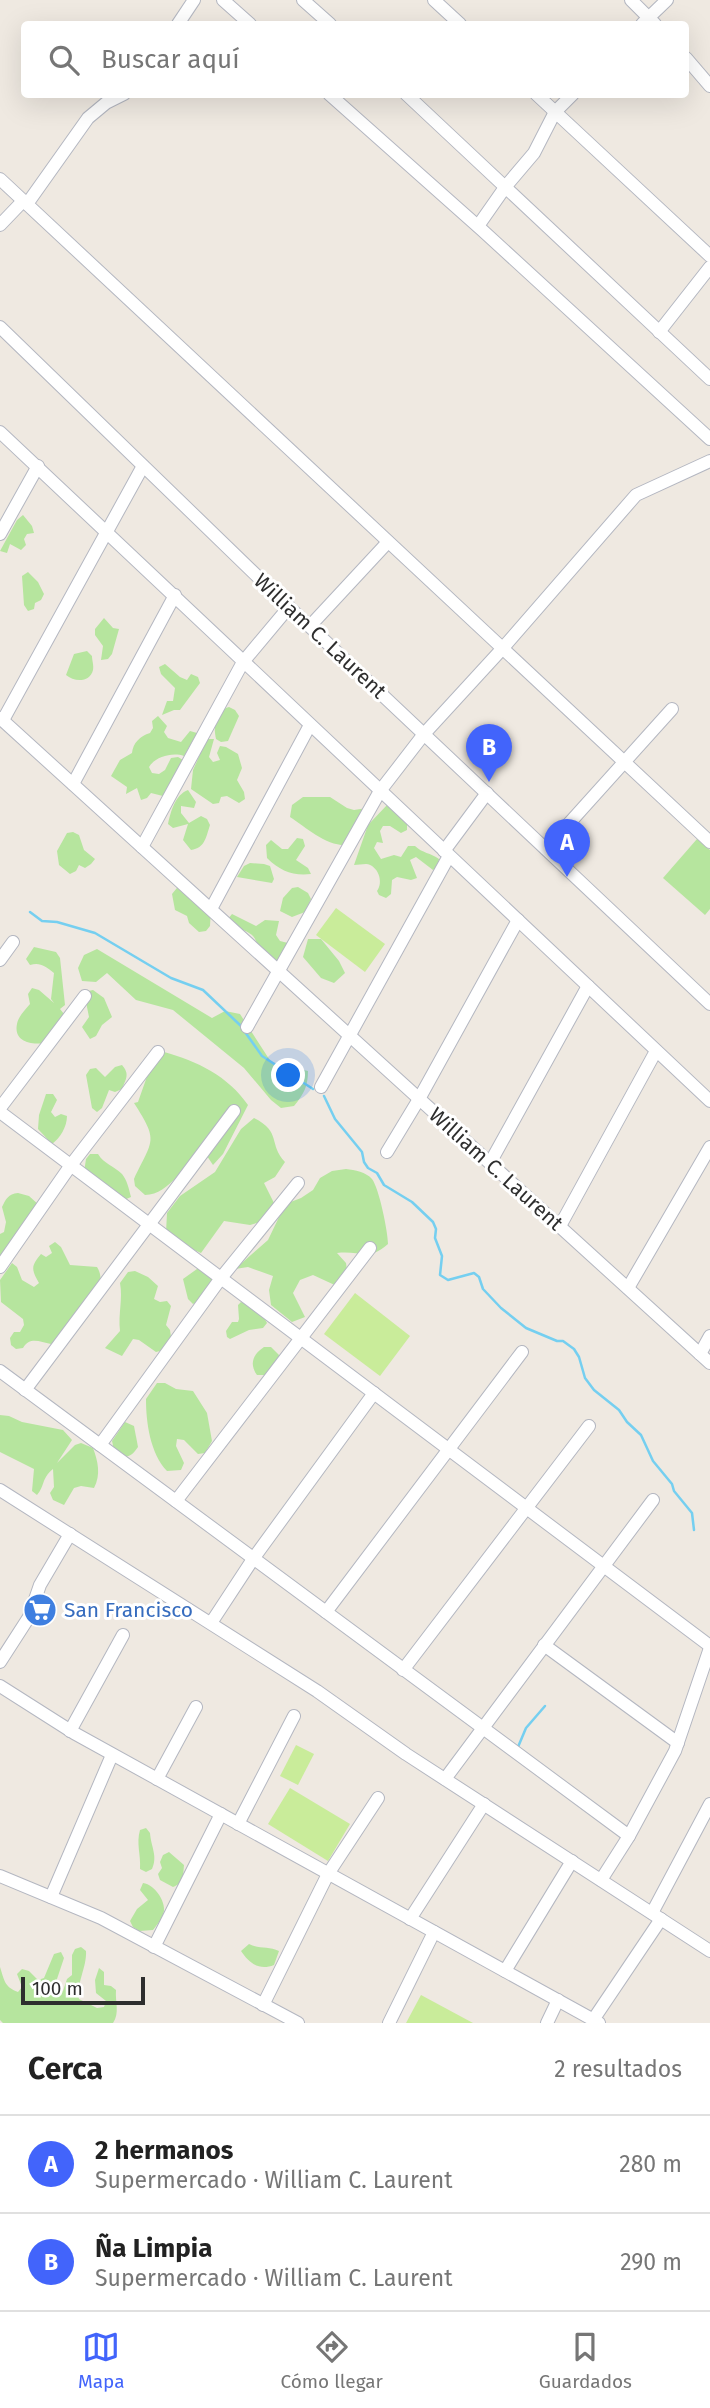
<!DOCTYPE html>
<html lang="es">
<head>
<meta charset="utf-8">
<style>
  :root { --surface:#fff; --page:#f6f6f6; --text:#222; --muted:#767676; --line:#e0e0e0; --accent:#4264fb }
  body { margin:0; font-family:"Fira Sans",sans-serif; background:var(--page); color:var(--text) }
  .scale { position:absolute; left:21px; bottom:18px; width:124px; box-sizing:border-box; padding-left:7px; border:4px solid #2e2e2e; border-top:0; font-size:19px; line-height:24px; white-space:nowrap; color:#2e2e2e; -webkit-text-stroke:5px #fff; paint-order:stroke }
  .you { position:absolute; left:289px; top:1076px; width:24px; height:24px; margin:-18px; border:5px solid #fff; border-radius:50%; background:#1a73e8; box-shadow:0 0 0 10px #1a73e833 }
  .badge { display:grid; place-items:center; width:46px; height:46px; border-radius:50%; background:var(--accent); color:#fff; font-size:23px; font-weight:700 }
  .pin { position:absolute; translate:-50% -58px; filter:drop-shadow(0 2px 4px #0008) }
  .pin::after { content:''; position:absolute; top:37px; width:24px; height:21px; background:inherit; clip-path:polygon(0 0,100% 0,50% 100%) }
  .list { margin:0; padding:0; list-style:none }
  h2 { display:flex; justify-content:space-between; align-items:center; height:91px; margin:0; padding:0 28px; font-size:30px }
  h2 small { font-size:23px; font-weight:400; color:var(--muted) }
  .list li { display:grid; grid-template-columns:46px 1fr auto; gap:21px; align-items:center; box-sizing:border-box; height:98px; padding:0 28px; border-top:2px solid var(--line) }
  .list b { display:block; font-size:26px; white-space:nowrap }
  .list p { margin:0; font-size:23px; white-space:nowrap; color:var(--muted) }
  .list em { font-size:23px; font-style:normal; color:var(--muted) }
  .icon { flex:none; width:38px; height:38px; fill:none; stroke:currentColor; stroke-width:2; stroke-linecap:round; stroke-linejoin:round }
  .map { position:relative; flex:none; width:710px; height:2023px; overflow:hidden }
  .search { position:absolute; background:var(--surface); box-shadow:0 7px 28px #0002; left:21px; right:21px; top:21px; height:77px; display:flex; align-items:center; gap:18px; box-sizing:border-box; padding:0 24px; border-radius:7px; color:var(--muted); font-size:26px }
  .sheet { height:287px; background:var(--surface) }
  nav { display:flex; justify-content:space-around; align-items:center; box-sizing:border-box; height:98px; border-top:2px solid var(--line); background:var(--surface); font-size:19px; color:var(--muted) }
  nav a { display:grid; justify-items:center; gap:4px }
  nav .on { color:var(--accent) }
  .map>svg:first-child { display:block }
</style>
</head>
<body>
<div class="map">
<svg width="710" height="2023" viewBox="0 0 710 2023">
  <rect width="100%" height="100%" fill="#efe9e1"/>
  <g fill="#b6e59e">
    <polygon points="23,515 32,526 34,533 27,534 24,539 26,545 21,550 10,544 7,553 0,551 17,520"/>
    <polygon points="28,572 38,582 44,594 41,600 35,603 34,609 28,611 24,605 22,576"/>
    <polygon points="104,618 113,628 119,629 112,654 108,659 101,660 103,646 95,635 95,629"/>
    <path d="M87 651 92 656C92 661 94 665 93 670 90 683 74 682 66 675L74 654Z"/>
    <polygon points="165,664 180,677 187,680 191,674 198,677 200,683 180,710 174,710 162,715 167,701 173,701 175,688 161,674 159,667"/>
    <path d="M229 707 235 710 239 716 228 741 221 742 216 739C213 725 215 711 229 707Z"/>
    <path d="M158 716 167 726 164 732 168 738 181 742 190 731 197 733 184 756C172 752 155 757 149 767L152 773 159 774 165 770 171 758 178 757 183 760 163 796 151 793 147 798 141 800 137 788 126 794 127 787 111 776 120 760 132 753C133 743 140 736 150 733L153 728 152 721Z"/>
    <polygon points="207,739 214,739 209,757 213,762 220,760 217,753 220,746 226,747 238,754 242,768 237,780 244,792 245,799 239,803 227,796 221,797 219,803 213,804 191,789 193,770"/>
    <path d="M188 790 196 802 194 808 181 806V813L189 823 201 816 207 819 210 825C206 837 205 848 191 850L183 840 188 824 173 828 168 824C171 811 175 795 188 790Z"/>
    <path d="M303 797H330L347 808 354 810 367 808 348 845C327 847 307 828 290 817L292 805Z"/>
    <path d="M387 805 407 823V830L401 833 390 826H383L380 831 383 843 377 842 374 848 381 859 394 855 401 857 408 846H415C422 853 431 853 439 859L438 866 433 870 416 857 410 860 417 878 411 880 397 877 392 880 391 894 386 898 379 895 377 891C384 882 378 865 366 864 362 864 358 865 354 865L368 825Z"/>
    <polygon points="73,832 79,835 84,850 95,859 91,864 85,868 79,865 76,871 70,874 59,865 57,851 67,833"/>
    <path d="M297 838 303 839 305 846 296 860 308 868 311 874C293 876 280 871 267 858L266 845 271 840 282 849H288Z"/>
    <polygon points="697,839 710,850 710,909 705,915 663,878"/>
    <polygon points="250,863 264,864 270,866 274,879 272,883 237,877 244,866"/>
    <polygon points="181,883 211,909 210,926 206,931 199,932 189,923 187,916 175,910 172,894"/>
    <polygon points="298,887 308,893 311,899 305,912 292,917 280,911 283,898 292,888"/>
    <path d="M232 914 256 926 265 920 279 921 276 935 280 941 292 944 280 964 262 959C259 952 258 942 253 936 245 928 234 930 228 919Z"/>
    <polygon points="308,939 321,939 339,961 345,973 334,983 321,978 303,957"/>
    <path d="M34 947 56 952 60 958 65 1005 60 1009 64 1014 47 1043C34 1045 13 1043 17 1024 18 1017 25 1010 30 1004L28 994 32 988 39 990 54 1003 51 999 54 973C45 966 40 962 30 965L26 959Z"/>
    <path d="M97 949 212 1018 225 1011 240 1014 271 1062 308 1071C308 1086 304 1094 294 1106L281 1108 271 1100 244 1068 173 1010 136 1000 107 973 96 982 82 981 78 968 84 955Z"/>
    <polygon points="93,990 104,998 112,1017 102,1025 96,1036 90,1039 82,1027 89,1017 84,992"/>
    <path d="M164 1052C197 1061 228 1076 248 1105L223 1154 213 1165 207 1156C183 1160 171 1195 145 1195L135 1186 134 1179C153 1139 159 1142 134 1103L138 1102 150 1068Z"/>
    <path d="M122 1065C130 1074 126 1079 122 1089L115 1092 109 1090 102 1108 97 1112 92 1108 86 1075 90 1069 96 1068 105 1077 115 1067Z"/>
    <path d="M46 1094H53L57 1100 51 1112 55 1117 61 1114 67 1116C67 1127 60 1138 52 1144L38 1129 39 1115Z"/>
    <path d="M254 1118C282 1132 268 1144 285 1162L275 1177 264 1183 276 1207 270 1219 250 1225 224 1221 201 1253 176 1242 166 1233 167 1213 180 1196 215 1172 241 1129Z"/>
    <path d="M90 1154H98C104 1164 114 1166 122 1174 127 1180 129 1189 131 1197L124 1200 84 1172 86 1159Z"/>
    <path d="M346 1169C355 1170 366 1172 372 1179 379 1188 388 1232 388 1244 368 1262 360 1250 337 1253L346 1263 348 1277 339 1287 313 1275 300 1280 293 1293 305 1317 292 1322 271 1305 269 1290 273 1276 248 1267 235 1269 268 1240 280 1215 288 1203 301 1198 313 1190 320 1178 332 1171Z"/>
    <path d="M18 1193 29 1196 39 1205 0 1259V1234L4 1232 6 1222 2 1207C6 1199 8 1194 18 1193Z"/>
    <path d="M55 1242 61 1247 70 1265 97 1267C113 1291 70 1332 51 1344 40 1342 30 1336 23 1348L16 1349 11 1345 10 1338 14 1332H20L24 1325 23 1319 1 1302 0 1280 12 1263 17 1267 22 1280 34 1287 39 1283C31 1269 31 1266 41 1254L46 1257 52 1253 49 1246Z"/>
    <polygon points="197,1269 204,1269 215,1278 211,1295 193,1304 188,1299 183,1279"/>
    <path d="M135 1271 148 1277 158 1286 154 1299 160 1302 167 1301 171 1306 166 1325 170 1330 172 1344 168 1349 156 1352 139 1340 133 1339 122 1356 105 1348 120 1331C118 1314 123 1299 120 1283L128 1272Z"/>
    <polygon points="241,1302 260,1310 267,1323 263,1328 249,1330 230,1339 227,1337 226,1331 232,1322 238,1322 239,1319 238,1305"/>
    <path d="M264 1347H271L279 1355 277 1365 267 1375H257C249 1364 253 1354 264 1347Z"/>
    <path d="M157 1383H165L176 1389 193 1391 207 1413 212 1441 205 1453 198 1454 184 1440 177 1439 176 1446 184 1463 181 1470 167 1471C150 1453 146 1422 146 1399Z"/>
    <path d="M0 1415 9 1416 22 1422 63 1430 72 1440 57 1463 75 1445 81 1443 93 1448C98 1461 101 1475 94 1488L81 1486 74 1488 64 1505 53 1500 50 1493 54 1487 53 1469C41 1479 45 1486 37 1495L32 1491 34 1469 0 1452Z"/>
    <path d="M125 1422 134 1426 138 1447C131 1457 127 1459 115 1454L112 1441Z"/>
    <path d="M146 1828 150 1833C151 1847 158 1856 152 1869L146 1872 140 1869C141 1854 136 1844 140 1830Z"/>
    <path d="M169 1852 184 1865C183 1876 184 1883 173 1887L160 1880 158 1874 162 1868 160 1862 163 1855Z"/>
    <path d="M143 1883C155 1884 168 1904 163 1915 161 1920 156 1926 153 1930L139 1931 133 1927 130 1921 137 1909 148 1900 140 1890Z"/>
    <path d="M249 1944C259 1949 269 1946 279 1951L274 1965C259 1971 249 1963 241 1951Z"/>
    <path d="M81 1947 86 1951C87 1967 76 1984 79 1999L97 2008 104 2007 106 2001 96 1993 95 1980 99 1968 104 1972V1985L111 1986 116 1990C115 2002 120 2013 113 2023H3L0 2020V1967C4 1979 4 1987 18 1992L22 1987 17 1974 22 1969 29 1971 38 1980 44 1978 54 1954 61 1952 64 1958 55 1985 57 1990 63 1991 67 1979 72 1975V1955L75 1949Z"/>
  </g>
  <g fill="#c9ec9a">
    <polygon points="336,908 385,944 365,972 316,935"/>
    <polygon points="355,1293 410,1336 380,1376 324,1334"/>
    <polygon points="296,1745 314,1754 298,1785 280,1776"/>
    <polygon points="290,1788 350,1824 328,1861 268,1824"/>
    <polygon points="421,1995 473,2023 406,2023"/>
  </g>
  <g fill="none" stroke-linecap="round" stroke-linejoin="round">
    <g stroke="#75cff0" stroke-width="2.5">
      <polyline points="30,912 42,921 57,922 95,933 171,978 203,990 241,1026"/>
      <polyline points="245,1032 262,1056 313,1089"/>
      <polyline points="324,1096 335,1119 362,1152 364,1162 368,1168 377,1173 384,1185 412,1202 433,1222 436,1229 435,1238 442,1256 440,1275 448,1280 474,1273 479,1277 483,1289 501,1308 526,1328 557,1341 563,1341 574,1349 579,1357 585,1378 594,1390 619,1410 627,1422 641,1435 653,1461 672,1484 674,1491 692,1513 694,1530"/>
      <polyline points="518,1747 526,1728 545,1706"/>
    </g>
    <defs>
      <g id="minor">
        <polyline points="223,0 250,24"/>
        <polyline points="303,0 330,24"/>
        <polyline points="434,0 460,24"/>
        <polyline points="631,0 655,24"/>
        <polyline points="178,24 194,0"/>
        <polyline points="642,24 667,0"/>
        <polyline points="686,58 710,86"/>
        <polyline points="329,94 482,230 710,439"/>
        <polyline points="406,94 710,379"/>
        <polyline points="536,94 710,256"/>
        <polyline points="0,179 710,842"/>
        <polyline points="27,204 88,118 106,103 124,94"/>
        <polyline points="0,225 23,201"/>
        <polyline points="478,226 506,186 534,153 555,112 573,94"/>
        <polyline points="0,327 289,607 710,1004"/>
        <polyline points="659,332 710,267"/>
        <polyline points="0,432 710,1101"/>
        <polyline points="0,534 38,466"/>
        <polyline points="310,626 388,542"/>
        <polyline points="0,718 710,1363"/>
        <polyline points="3,720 143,466"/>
        <polyline points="73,784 175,595"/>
        <polyline points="142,847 243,662 289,607"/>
        <polyline points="546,849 672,709"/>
        <polyline points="444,851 487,793"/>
        <polyline points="211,909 310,725"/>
        <polyline points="0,960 13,942"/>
        <polyline points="247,1027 380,791 424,734 502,649 636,495 710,461"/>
        <polyline points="321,1087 449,856"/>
        <polyline points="0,1108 85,996"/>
        <polyline points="0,1112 710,1646"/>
        <polyline points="387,1152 419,1099 518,920"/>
        <polyline points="490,1163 588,986"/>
        <polyline points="560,1226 656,1051"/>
        <polyline points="0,1267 71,1165 158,1052"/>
        <polyline points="628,1288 710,1147"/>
        <polyline points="700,1354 710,1336"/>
        <polyline points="0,1371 629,1836"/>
        <polyline points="25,1390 234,1111"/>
        <polyline points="100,1445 221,1278 298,1183"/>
        <polyline points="0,1490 317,1691 406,1754 710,1951"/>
        <polyline points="176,1501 370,1248"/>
        <polyline points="326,1612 522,1352"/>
        <polyline points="211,1623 253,1559 374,1393"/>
        <polyline points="544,1645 678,1743"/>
        <polyline points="0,1662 29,1617 40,1585 70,1534"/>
        <polyline points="403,1670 589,1426"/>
        <polyline points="0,1686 74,1733 599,2023"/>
        <polyline points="70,1731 123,1635"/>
        <polyline points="157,1779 196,1707"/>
        <polyline points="445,1779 653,1500"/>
        <polyline points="238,1824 294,1716"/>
        <polyline points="0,1876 101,1918 298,2023"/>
        <polyline points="601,1880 629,1836 675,1751 710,1648"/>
        <polyline points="51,1897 112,1755"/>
        <polyline points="652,1913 710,1804"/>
        <polyline points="410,1919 484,1804"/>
        <polyline points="154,1947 221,1814"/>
        <polyline points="505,1971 572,1861"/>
        <polyline points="263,2005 328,1874 378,1798"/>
        <polyline points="593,2020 661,1919"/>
        <polyline points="389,2023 434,1932"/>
        <polyline points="547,2023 558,2000"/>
      </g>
    </defs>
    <use href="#minor" stroke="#b4b7c1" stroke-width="14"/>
    <use href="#minor" stroke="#fff" stroke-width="12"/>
  </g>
  <defs>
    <symbol id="supermarket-disc" viewBox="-11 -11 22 22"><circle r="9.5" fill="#3f7fe0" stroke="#fff"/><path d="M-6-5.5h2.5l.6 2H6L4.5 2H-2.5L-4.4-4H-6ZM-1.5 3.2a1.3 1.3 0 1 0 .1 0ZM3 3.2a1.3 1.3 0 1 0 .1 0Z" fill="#fff"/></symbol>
  </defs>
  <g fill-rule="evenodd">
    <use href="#supermarket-disc" x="21" y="1591" width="38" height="38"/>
  </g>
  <g text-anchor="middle" stroke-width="6" stroke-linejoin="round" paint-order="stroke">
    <g font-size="21" fill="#2e2e2e" stroke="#fff">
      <text transform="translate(320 636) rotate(43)" y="7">William C. Laurent</text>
      <text transform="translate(496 1169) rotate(42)" y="7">William C. Laurent</text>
    </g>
    <g font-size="21" fill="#366cbe" stroke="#fff" text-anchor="start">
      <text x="64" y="1617">San Francisco</text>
    </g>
  </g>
</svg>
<div class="scale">100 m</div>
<div class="you"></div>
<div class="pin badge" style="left:567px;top:877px">A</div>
<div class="pin badge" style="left:489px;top:782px">B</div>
<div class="search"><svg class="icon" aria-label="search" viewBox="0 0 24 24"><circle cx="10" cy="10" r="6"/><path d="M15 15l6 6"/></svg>Buscar aquí</div>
</div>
<section class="sheet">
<h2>Cerca<small>2 resultados</small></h2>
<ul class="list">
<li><span class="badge">A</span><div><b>2 hermanos</b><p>Supermercado · William C. Laurent</p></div><em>280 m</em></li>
<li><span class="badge">B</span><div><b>Ña Limpia</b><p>Supermercado · William C. Laurent</p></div><em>290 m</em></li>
</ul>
</section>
<nav>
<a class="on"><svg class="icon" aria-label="map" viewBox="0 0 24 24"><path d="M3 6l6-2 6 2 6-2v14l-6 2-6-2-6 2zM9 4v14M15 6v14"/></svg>Mapa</a>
<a><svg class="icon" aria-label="directions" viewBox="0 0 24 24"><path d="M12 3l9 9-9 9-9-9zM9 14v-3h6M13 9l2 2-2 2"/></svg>Cómo llegar</a>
<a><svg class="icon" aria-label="saved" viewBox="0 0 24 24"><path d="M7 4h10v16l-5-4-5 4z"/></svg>Guardados</a>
</nav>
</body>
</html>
